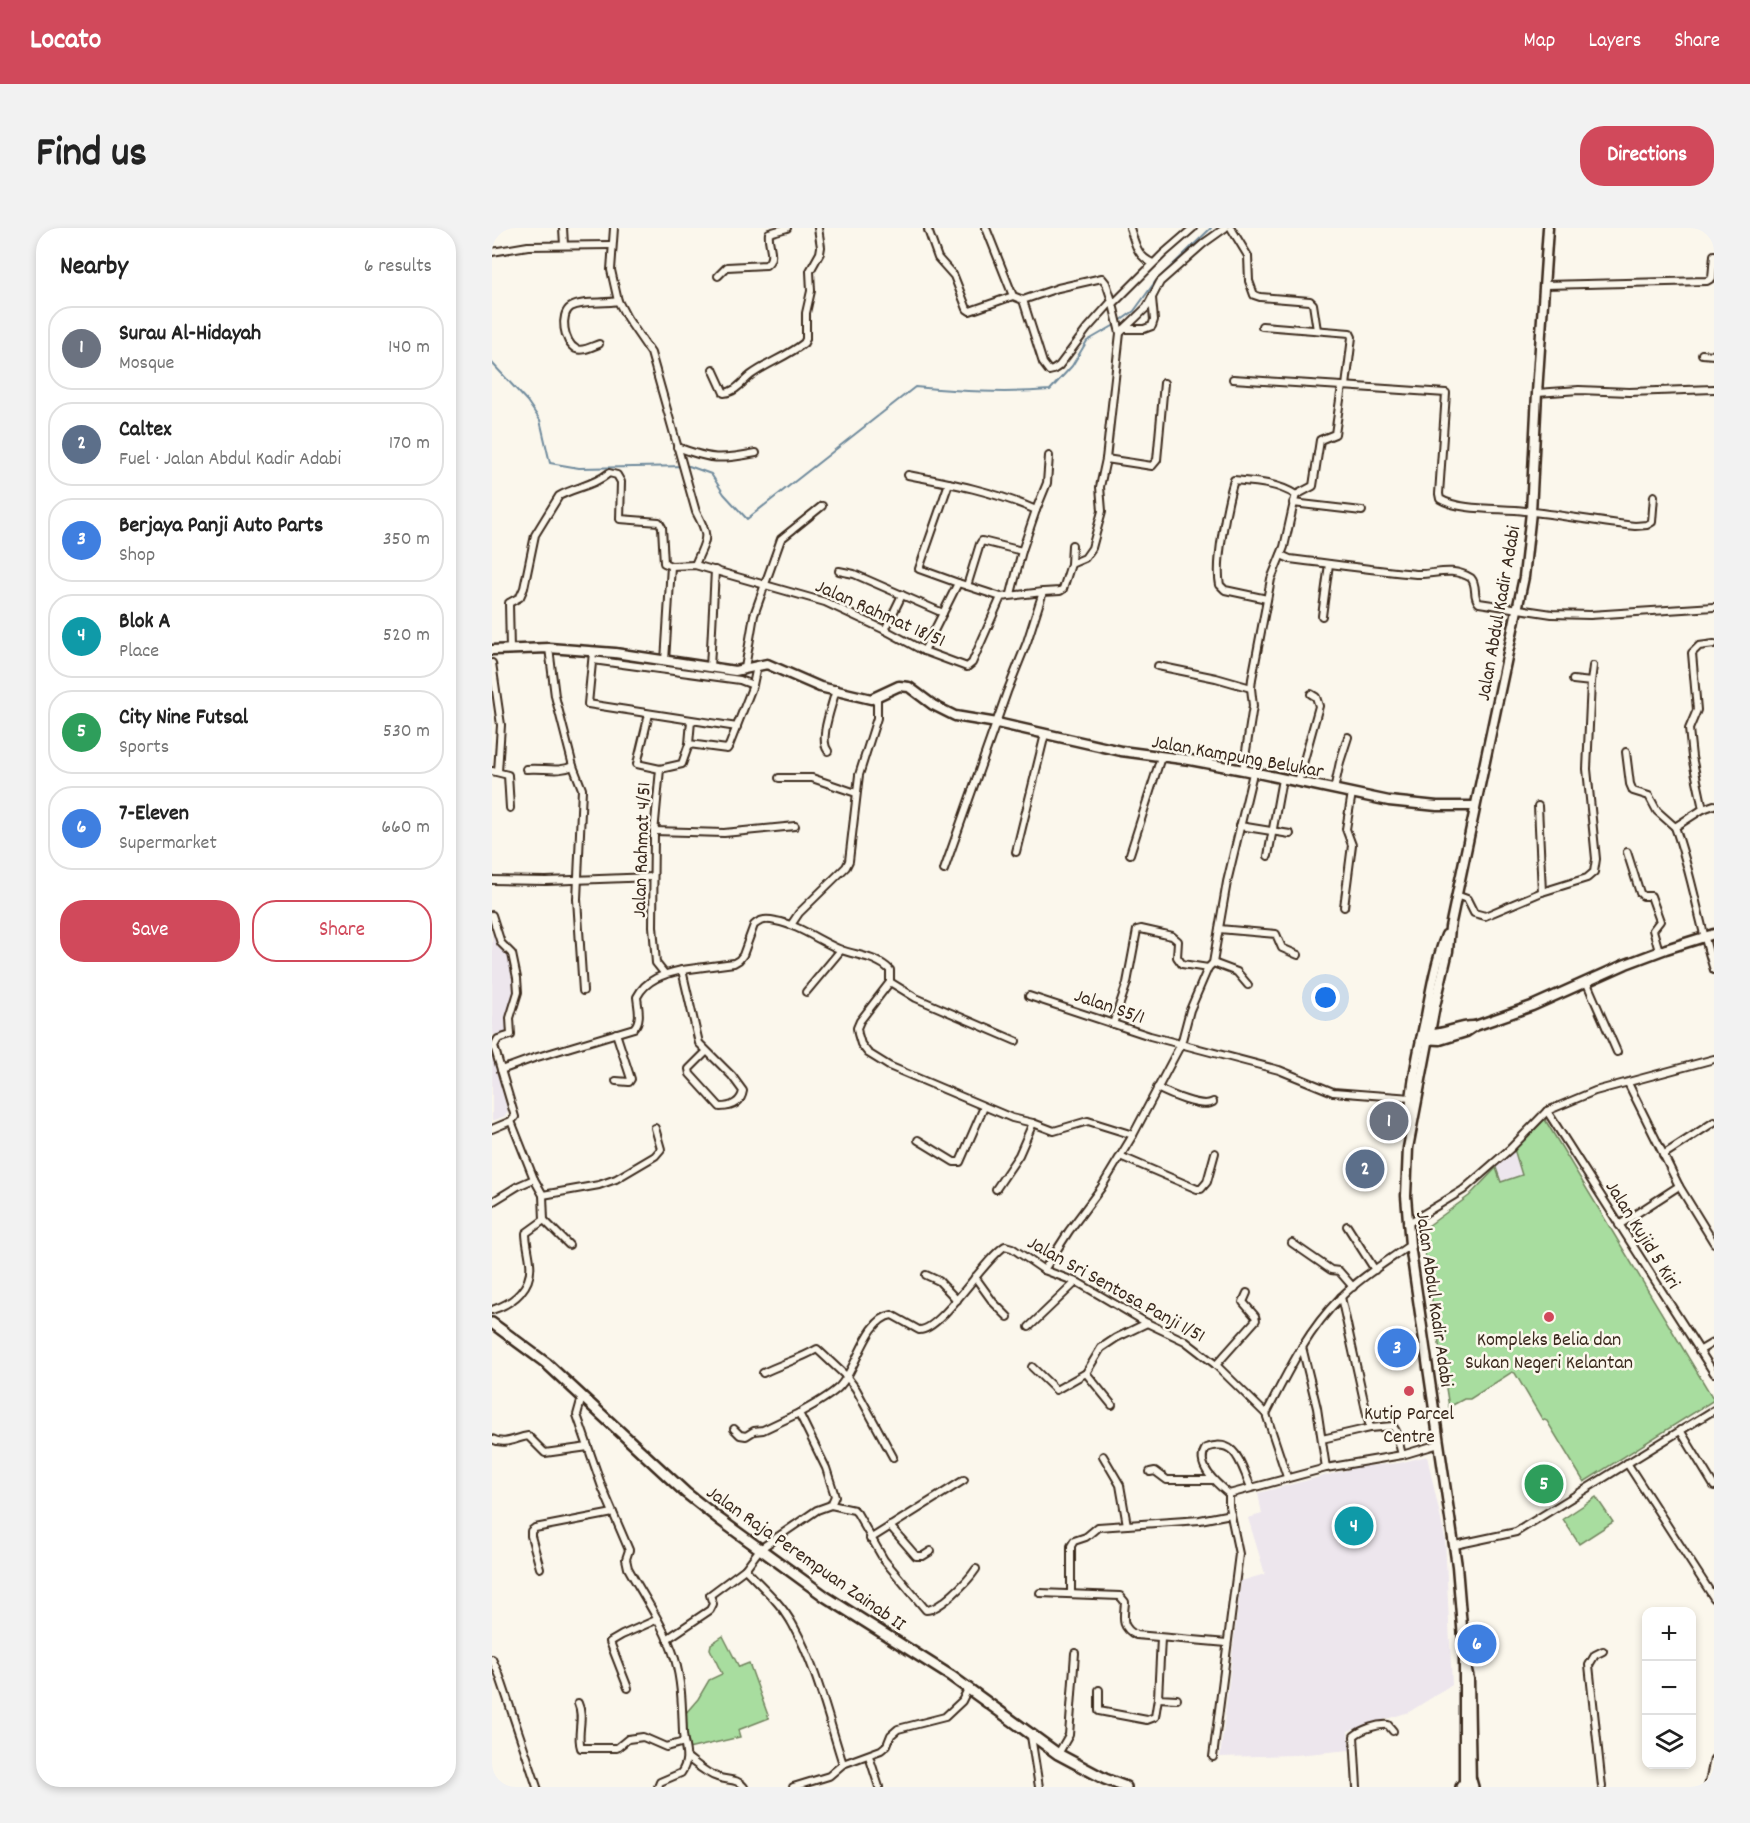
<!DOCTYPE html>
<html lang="en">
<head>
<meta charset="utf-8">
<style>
  :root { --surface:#fff; --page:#f2f2f2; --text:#222; --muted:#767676; --line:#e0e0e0; --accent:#d1495b }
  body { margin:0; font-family:Dekko,sans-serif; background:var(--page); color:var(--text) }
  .controls { position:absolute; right:18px; bottom:18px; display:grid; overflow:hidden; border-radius:12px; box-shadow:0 3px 9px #0003 }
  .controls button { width:54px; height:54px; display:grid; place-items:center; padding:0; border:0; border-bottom:2px solid var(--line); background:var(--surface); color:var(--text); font:30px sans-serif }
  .you { position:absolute; left:834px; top:770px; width:21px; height:21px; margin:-15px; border:4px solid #fff; border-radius:50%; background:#1a73e8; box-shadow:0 0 0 9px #1a73e833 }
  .badge { display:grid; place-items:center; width:39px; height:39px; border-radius:50%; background:var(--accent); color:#fff; font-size:20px; font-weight:700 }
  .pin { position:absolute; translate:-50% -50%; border:3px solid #fff; box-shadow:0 2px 6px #0006 }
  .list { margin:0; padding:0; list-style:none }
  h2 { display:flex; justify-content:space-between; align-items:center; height:78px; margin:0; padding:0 24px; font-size:26px }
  h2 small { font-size:20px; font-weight:400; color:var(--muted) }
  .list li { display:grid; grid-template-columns:39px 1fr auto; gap:18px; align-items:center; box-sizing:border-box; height:84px; margin:0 12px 12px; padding:0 12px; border:2px solid var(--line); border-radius:24px }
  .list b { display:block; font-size:22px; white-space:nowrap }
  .list p { margin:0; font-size:20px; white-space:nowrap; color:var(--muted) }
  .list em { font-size:20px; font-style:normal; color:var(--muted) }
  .actions { display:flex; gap:12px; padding:18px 24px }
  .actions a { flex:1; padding:14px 0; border:2px solid var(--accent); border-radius:24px; text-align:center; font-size:21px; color:var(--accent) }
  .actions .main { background:var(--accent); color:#fff }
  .icon { flex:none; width:33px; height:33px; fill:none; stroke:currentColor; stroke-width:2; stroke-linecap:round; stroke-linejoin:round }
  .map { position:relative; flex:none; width:1222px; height:1559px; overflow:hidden; border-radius:24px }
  header { display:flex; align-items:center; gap:36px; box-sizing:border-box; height:84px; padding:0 30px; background:var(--accent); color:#fff }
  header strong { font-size:28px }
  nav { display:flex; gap:33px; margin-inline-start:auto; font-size:21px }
  .intro { display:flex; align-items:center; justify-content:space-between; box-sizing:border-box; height:144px; padding:0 36px }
  h1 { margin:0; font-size:42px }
  .button { padding:15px 27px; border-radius:24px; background:var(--accent); color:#fff; font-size:21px; font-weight:700 }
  main { display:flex; gap:36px; padding:0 36px }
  aside { flex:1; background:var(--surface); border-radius:24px; box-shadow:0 3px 9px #0003 }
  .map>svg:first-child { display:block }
</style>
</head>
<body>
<header>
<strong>Locato</strong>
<nav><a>Map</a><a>Layers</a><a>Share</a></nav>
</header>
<div class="intro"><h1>Find us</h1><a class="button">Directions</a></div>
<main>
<aside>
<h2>Nearby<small>6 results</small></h2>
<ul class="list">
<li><span class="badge" style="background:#6b7280">1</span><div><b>Surau Al-Hidayah</b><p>Mosque</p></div><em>140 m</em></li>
<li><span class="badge" style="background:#5c6f8a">2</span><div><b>Caltex</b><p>Fuel · Jalan Abdul Kadir Adabi</p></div><em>170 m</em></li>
<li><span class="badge" style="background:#3f7fe0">3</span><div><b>Berjaya Panji Auto Parts</b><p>Shop</p></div><em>350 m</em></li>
<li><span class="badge" style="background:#0f9aa8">4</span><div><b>Blok A</b><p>Place</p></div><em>520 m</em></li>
<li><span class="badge" style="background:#2e9e5b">5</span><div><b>City Nine Futsal</b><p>Sports</p></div><em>530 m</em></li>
<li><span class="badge" style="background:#3f7fe0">6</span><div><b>7-Eleven</b><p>Supermarket</p></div><em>660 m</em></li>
</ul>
<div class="actions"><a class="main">Save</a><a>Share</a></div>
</aside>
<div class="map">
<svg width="1222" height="1559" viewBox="0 0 1222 1559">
  <rect width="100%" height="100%" fill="#fbf7ec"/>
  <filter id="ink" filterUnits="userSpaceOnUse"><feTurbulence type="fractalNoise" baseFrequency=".0167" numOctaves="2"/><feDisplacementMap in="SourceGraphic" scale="12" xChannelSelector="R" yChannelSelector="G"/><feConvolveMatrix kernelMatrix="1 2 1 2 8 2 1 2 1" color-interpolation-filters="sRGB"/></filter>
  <g filter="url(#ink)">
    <g fill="#ede6ed">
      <polygon points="0,697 6,717 17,727 23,762 13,789 16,804 0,807"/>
      <polygon points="0,828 16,884 13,888 3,892 0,892"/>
      <polygon points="1022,921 1031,947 1009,954 1004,940"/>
      <polygon points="935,1228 953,1310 960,1457 917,1484 856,1503 858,1522 804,1527 728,1529 749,1353 773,1346 756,1290 770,1286 766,1265 866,1239 907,1235"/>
    </g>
    <g fill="#a8dd9f" stroke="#72845e" stroke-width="1.5">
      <polygon points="1052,890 1222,1172 1092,1254 1055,1193 1050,1191 1023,1145 1020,1144 978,1171 972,1171 957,1179 929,1003 977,968 1004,940 1009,954 1030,947 1022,921"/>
      <polygon points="1104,1269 1121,1294 1087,1316 1071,1291"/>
      <polygon points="231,1408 247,1439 257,1435 277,1490 246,1502 248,1509 196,1521 193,1486 206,1471 217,1452 230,1446 218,1421 219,1416"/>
    </g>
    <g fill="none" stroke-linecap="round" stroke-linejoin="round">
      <path stroke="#708b9d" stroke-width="2" d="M0 135 35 173 48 192 58 235 87 240 197 238 219 246 232 266 255 291 423 159C468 163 512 166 558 162L580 138 595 113 621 98 642 83 663 54 719 0"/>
      <defs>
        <g id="street">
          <polyline points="71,0 72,17"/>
          <path d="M122 0 119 42 126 73 135 90 159 125 204 284C219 311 214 310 203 337"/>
          <polyline points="494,0 521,68 531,72"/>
          <path d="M638 0C643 15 645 29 661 35"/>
          <polyline points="739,0 756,28 757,53 762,67 768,69 818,73 821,76 825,102"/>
          <polyline points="436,2 446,30 462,48 475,81 478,83 521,68"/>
          <polyline points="0,24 36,18 119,17"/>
          <path d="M226 48 235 39 274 37C285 29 275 16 277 5L295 0"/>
          <polyline points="1053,57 1215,53 1220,50 1222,27"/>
          <polyline points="621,76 671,26 701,0"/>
          <polyline points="770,98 858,105 860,109 854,158"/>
          <polyline points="632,101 652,101 660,98 662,92 660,70"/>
          <polyline points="628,105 655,79 668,54 712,15 733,0"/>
          <path d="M107 116C101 118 91 124 84 121 72 115 67 86 79 79 91 72 112 76 126 73"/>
          <polyline points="1210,126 1222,127"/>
          <path d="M221 141 232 165C244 164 250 154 259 147 275 135 296 128 312 115L314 111V85L319 63 318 43 328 25 329 19 326 0"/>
          <polyline points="741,151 850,158"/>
          <polyline points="1045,165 1087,162 1137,164 1222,161"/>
          <path d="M185 219C219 232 228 232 264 225"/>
          <polyline points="614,231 660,238 665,232 672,155"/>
          <path d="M416 247C459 255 504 264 544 282L530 323 519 366"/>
          <polyline points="457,255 427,341 466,355"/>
          <polyline points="801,275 870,283"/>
          <polyline points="544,282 555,255 557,228"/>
          <path d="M789 327 798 331C840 336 882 342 924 346 944 347 958 338 979 350 986 358 980 368 987 375L1060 386 1098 387 1222 379"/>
          <polyline points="579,336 580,317"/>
          <polyline points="179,338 203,337 333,374 393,402 432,423 475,439 480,435 509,369"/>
          <polyline points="347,343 362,346 451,385"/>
          <polyline points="475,358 488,316 490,313 530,323"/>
          <polyline points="551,364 568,363 571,361 579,336 593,330 600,320 610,283 608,259 614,231 628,105 621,76 614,55 610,50 566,60 531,72 551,135 557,143 561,142 567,138 595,101 620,73"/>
          <path d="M775 371 733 362 728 357C723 335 735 275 742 252 764 254 785 255 804 267"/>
          <polyline points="830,388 837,336"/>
          <polyline points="393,402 410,367"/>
          <polyline points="1222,416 1207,418 1200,425 1205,482 1197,501 1200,529 1211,581 1222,577"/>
          <polyline points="57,420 63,468 81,538 90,561 85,671 91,763"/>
          <path d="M18 422 17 375 28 369 32 360 43 307 67 268C83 259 101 258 117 245L125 247 129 254 128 291 167 294 170 299 172 335 179 338"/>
          <polyline points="432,423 466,355 509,369 551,364 535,414 515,464 452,642"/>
          <polyline points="101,424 96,476 245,499"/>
          <polyline points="101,432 248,452 261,457"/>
          <polyline points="173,433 179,338"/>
          <polyline points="0,435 9,497 6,544"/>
          <polyline points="666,438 724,450 759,460"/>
          <polyline points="218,440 223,342"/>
          <polyline points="253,440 262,387 289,311 330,278"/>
          <polyline points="1099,454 1101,438"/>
          <polyline points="157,486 145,536 168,541"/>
          <polyline points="199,493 197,516 235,521 237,518 261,457 265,438"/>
          <path d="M336 523C326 511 341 476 344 461"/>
          <polyline points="1134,524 1138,556 1141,563 1157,568 1165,583 1183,599"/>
          <path d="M34 541C50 539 66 545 81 538"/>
          <path d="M751 542 761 478 759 460 760 451 779 351 792 319 803 270 804 267 821 258 828 212 843 206 850 158 954 165 947 266 948 271C967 283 1010 280 1033 283 1070 287 1106 294 1143 298L1155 297 1160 294 1162 268"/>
          <polyline points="0,543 16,547 18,580"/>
          <polyline points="287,550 320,550 364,565"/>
          <polyline points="806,554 827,478 824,469 819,466"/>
          <polyline points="842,562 848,534 856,509"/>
          <polyline points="1046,578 1050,664"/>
          <path d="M1211 581 1183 599C1200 646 1207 695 1222 742"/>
          <polyline points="748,598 798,606"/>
          <polyline points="162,603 232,605 303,598"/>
          <polyline points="524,624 553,506"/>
          <polyline points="1135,624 1148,665 1151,668 1159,668 1168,693 1161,702 1167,723"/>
          <polyline points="638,626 669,529"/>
          <polyline points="776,628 790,551"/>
          <polyline points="0,652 54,653 161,649"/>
          <polyline points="964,667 975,671 982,685 993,688 1050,664 1095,650 1102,644 1104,631 1095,541 1099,454 1081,452"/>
          <polyline points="852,679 860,617 854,601 860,565"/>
          <polyline points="0,687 9,715 20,726 25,750 26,764 18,790 19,807 6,811 2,818 23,889 19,893 0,901"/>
          <polyline points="299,697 307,685 354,639 357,633 367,547 385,490 385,470"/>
          <polyline points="727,701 784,706 790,720 806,727"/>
          <polyline points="721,735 745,744 756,757"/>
          <path d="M190 742 242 735 247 732 251 727 262 697C269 691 275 691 284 693 306 697 326 712 347 721 364 728 384 728 398 742V754"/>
          <polyline points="172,745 164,735 161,698 162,605 168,541 190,536 197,516"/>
          <polyline points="1094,753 1125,824"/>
          <polyline points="314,764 349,722"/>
          <polyline points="537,768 658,808 787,842 841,864 919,870"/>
          <polyline points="621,796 635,755 645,702 649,701 680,708 686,713 685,729 690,736 716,740"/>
          <polyline points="124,805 139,851 137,854 124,853"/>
          <path d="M9 842 42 830 142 800C150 791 146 780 145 769 154 751 172 746 190 742L207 815 240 848 251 863C249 875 240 879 228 879L198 846 197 841 214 824"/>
          <polyline points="1136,855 1187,958 1222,1015"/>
          <path d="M665 860C677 866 710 881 721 874"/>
          <polyline points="1055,883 1222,1145"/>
          <polyline points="19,893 42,951 51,967 107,957 124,951 163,928 169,921 163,900"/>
          <polyline points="541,895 562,903 596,893 641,907"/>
          <polyline points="426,912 462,934 468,934 492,879"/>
          <polyline points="1171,927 1222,894"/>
          <polyline points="628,928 705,961 709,961 715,954 723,925"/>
          <polyline points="504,961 527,927 541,895 520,890 397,838 376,825 369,816 366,806 365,800 368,793 398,754 424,770 524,813"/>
          <polyline points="51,967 52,992 77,1017"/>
          <polyline points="0,974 26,958 42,951"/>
          <polyline points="915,996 971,962 1018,921 1055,883 1103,863 1222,831"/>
          <polyline points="1127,997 1187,958"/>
          <polyline points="855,998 883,1042"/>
          <polyline points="800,1015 839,1042 847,1043 861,1059"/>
          <polyline points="552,1042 577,1003 609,960 641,907 689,816 698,782 716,740 721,735 735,654 761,545"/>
          <polyline points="434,1047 447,1053 465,1072"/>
          <polyline points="483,1049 501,1074 516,1089"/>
          <polyline points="849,1069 878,1200 901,1198 904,1203 910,1227"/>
          <path d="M0 1082C22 1075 41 1059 38 1034 37 1024 34 1014 34 1005L52 992"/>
          <polyline points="537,1099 584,1054"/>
          <polyline points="810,1119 825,1180 834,1240"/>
          <polyline points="1207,1123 1222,1114"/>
          <polyline points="724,1137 764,1092 763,1088 751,1074 755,1065"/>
          <polyline points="540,1139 564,1162 594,1145 609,1120 624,1110 655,1095"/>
          <path d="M271 1145C289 1136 308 1131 325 1121L355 1149 364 1161 401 1229"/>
          <polyline points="594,1145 620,1177"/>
          <path d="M90 1169 85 1187 110 1259 137 1322 134 1331 136 1340C152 1369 173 1399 183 1431 190 1455 190 1480 191 1505 192 1521 199 1530 189 1545L168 1554 166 1559"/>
          <path d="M774 1186C795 1145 815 1103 848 1070 869 1049 894 1034 918 1017"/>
          <polyline points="242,1201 248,1207 254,1208 262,1203 271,1202 307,1185"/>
          <polyline points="1188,1202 1222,1258"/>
          <path d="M0 1211C13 1218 23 1210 36 1208L53 1225 96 1219"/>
          <polyline points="830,1211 878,1200"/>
          <polyline points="611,1228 628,1257 635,1297"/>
          <polyline points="1135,1235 1222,1370"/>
          <polyline points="658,1244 663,1243 675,1252 721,1252"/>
          <path d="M737 1266C725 1256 702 1237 714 1220 745 1209 748 1236 759 1259"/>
          <path d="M339 1277 343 1268 334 1240 307 1185C320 1178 335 1170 346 1160 365 1143 373 1091 400 1087L427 1102C449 1103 491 1032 513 1018L520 1020 552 1042 587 1055 655 1095 693 1113 724 1137 774 1186 795 1249"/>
          <polyline points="398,1298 424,1328 431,1328 439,1323"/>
          <polyline points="378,1311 472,1252"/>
          <polyline points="963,1317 1024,1304 1222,1182"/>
          <polyline points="48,1340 39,1308 39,1303 43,1300 121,1285"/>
          <path d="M253 1341C270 1359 290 1376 301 1397 325 1440 336 1490 351 1536"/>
          <path d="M548 1365 628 1368 633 1374C632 1389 628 1399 644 1407L735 1415"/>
          <polyline points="579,1365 579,1318 582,1313 594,1309 606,1299 708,1292 739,1286"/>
          <polyline points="669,1410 666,1470 685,1471"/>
          <path d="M175 1411 218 1382 221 1376 218 1367 253 1341 268 1321 325 1282 339 1277 362 1282 365 1285 392 1332 434 1382C448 1382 476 1353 484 1341"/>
          <polyline points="0,1431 7,1446 45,1559"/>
          <polyline points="136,1460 118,1414 130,1407 164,1392"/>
          <polyline points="607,1462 607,1483 655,1492 663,1489 666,1470"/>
          <path d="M86 1475C93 1490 84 1506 89 1520H125L136 1511 151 1509 174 1519 192 1514"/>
          <polyline points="539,1508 547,1559"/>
          <polyline points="566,1526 577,1507 583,1425"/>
          <polyline points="377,1528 387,1559"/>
          <polyline points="721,1529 747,1326 737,1278 737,1266 834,1240 910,1227 947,1216"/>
          <path d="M196 1530C205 1537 215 1546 225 1549 236 1553 245 1550 252 1559"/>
          <polyline points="301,1559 337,1548 351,1536 389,1522 395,1517 399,1507 406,1501 453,1489 470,1473 476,1461"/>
          <path d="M865 1559 862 1508C870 1501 886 1496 896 1497L901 1503"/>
          <polyline points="1110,1559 1097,1437 1103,1427 1111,1423"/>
          <polyline points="1216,1559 1222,1531"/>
        </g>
        <g id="secondary">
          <polyline points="0,422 57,420 123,425 243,443 275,436 328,459 379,471 407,458 417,459 441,477 463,488 505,495 629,523 698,532 751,542 897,573 945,578 983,578"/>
          <path d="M934 806C951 808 966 797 983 798"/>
          <polyline points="929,811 948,812 974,804 983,798 1040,778 1134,736 1174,721 1222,706"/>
          <path d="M918 888C919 855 927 821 934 788 939 761 944 733 954 707"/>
          <polyline points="974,1438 977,1451 979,1557"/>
          <polyline points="972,1559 972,1423 965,1338 918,1017 914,968 916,920 943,778 956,723 958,699 1032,349 1039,284 1045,165 1056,0"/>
        </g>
        <g id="primary">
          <polyline points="0,1095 54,1135 194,1265 227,1291 334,1369 459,1448 566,1526 613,1551 634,1559"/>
          <polyline points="979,1552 981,1559"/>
          <polyline points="969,1559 972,1555"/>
        </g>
      </defs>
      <use href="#street" stroke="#3b2a1e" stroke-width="10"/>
      <use href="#secondary" stroke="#3b2a1e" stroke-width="13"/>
      <use href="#primary" stroke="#3b2a1e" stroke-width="14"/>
      <use href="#street" stroke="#fbf7ec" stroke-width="6"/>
      <use href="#secondary" stroke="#fbf7ec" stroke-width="8"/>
      <use href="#primary" stroke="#fbf7ec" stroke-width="9"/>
    </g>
  </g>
  <g fill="#d1495b" stroke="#fbf7ec" stroke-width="2">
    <circle cx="1057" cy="1089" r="6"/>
    <circle cx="917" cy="1163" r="6"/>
  </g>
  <g text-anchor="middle" stroke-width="5" stroke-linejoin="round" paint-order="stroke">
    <g font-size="20" fill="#3b2a1e" stroke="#fbf7ec">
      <text transform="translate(389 384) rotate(24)" y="7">Jalan Rahmat 18/51</text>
      <text transform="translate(1005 385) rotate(-80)" y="7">Jalan Abdul Kadir Adabi</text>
      <text transform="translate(746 527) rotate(10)" y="7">Jalan Kampung Belukar</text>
      <text transform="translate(148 622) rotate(-88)" y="7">Jalan Rahmat 4/51</text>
      <text transform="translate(618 777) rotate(19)" y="7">Jalan S5/1</text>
      <text transform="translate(1152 1006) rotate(58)" y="7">Jalan Kujid 5 Kiri</text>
      <text transform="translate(625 1060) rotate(29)" y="7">Jalan Sri Sentosa Panji 1/51</text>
      <text transform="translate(944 1071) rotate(82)" y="7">Jalan Abdul Kadir Adabi</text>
      <text transform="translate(315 1329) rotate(35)" y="7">Jalan Raja Perempuan Zainab II</text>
    </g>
    <g font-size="20" fill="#3b2a1e" stroke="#fbf7ec">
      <text x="1057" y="1117">Kompleks Belia dan<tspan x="1057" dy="23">Sukan Negeri Kelantan</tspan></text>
      <text x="917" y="1191">Kutip Parcel<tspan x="917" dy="23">Centre</tspan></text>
    </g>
  </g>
</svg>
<div class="controls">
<button>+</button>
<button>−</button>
<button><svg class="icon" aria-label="layers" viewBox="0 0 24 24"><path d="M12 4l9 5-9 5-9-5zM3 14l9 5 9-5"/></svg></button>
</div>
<div class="you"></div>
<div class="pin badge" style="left:897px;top:893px;background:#6b7280">1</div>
<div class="pin badge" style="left:873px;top:941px;background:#5c6f8a">2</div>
<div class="pin badge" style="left:905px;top:1120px;background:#3f7fe0">3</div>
<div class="pin badge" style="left:862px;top:1298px;background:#0f9aa8">4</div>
<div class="pin badge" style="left:1052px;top:1256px;background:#2e9e5b">5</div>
<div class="pin badge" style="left:985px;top:1416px;background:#3f7fe0">6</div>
</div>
</main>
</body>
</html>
